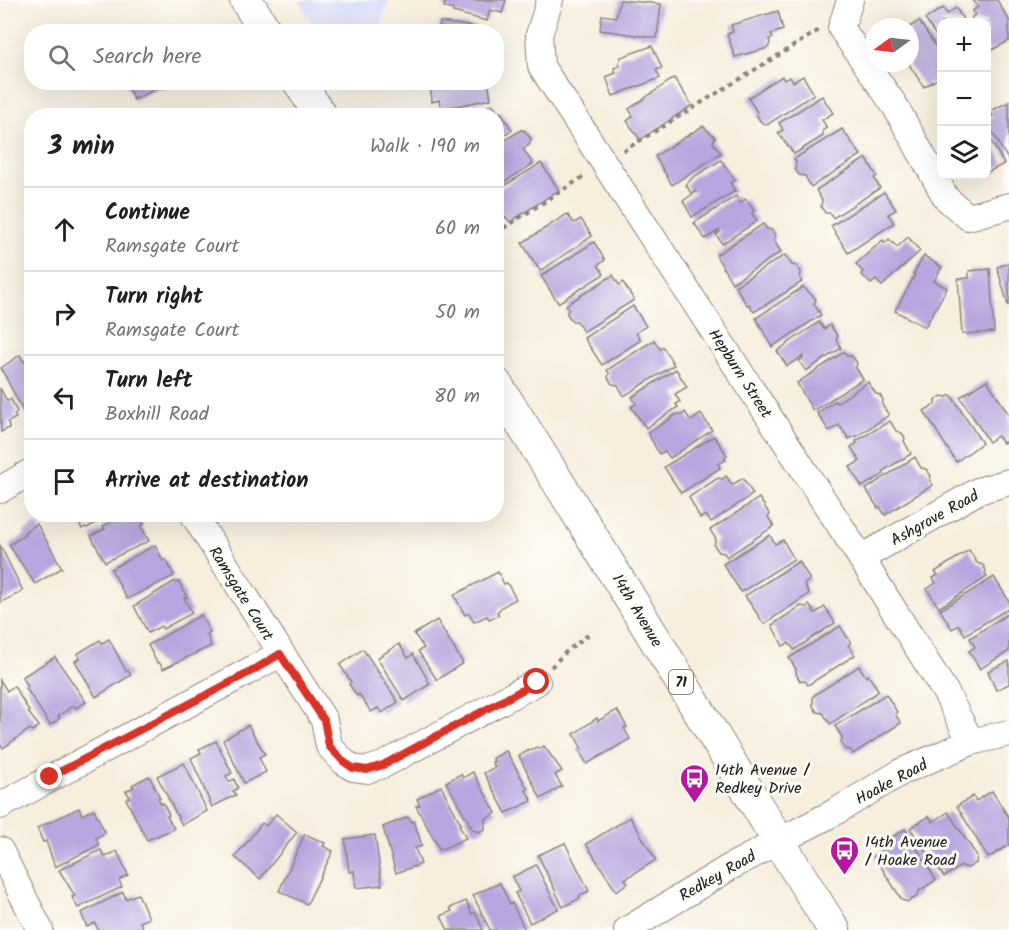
<!DOCTYPE html>
<html lang="en">
<head>
<meta charset="utf-8">
<style>
  :root { --surface:#fff; --page:#f6f6f6; --text:#202124; --muted:#757577; --line:#e0e0e0 }
  body { margin:0; font-family:Kalam,sans-serif; background:var(--page); color:var(--text) }
  .controls { position:absolute; right:18px; top:18px; display:grid; overflow:hidden; border-radius:12px; box-shadow:0 6px 24px #0002 }
  .controls button { width:54px; height:54px; display:grid; place-items:center; padding:0; border:0; border-bottom:2px solid var(--line); background:var(--surface); color:var(--text); font:30px sans-serif }
  .compass { position:absolute; left:865px; top:18px; width:54px; height:54px; border-radius:50%; background:var(--surface); box-shadow:0 6px 24px #0002; rotate:255deg }
  .stop { position:absolute; width:18px; height:18px; margin:-14px; border:4px solid #d93025; border-radius:50%; background:#fff }
  .stop.end { background:#d93025; border-color:#fff; box-shadow:0 2px 6px #0008 }
  .list { margin:0; padding:0; list-style:none }
  h2 { display:flex; justify-content:space-between; align-items:center; height:78px; margin:0; padding:0 24px; font-size:26px }
  h2 small { font-size:20px; font-weight:400; color:var(--muted) }
  .list li { display:grid; grid-template-columns:39px 1fr auto; gap:18px; align-items:center; box-sizing:border-box; height:84px; padding:0 24px; border-top:2px solid var(--line) }
  .list b { display:block; font-size:22px; white-space:nowrap }
  .list p { margin:0; font-size:20px; white-space:nowrap; color:var(--muted) }
  .list em { font-size:20px; font-style:normal; color:var(--muted) }
  .icon { flex:none; width:33px; height:33px; fill:none; stroke:currentColor; stroke-width:2; stroke-linecap:round; stroke-linejoin:round }
  .map { position:relative; flex:none; width:1009px; height:930px; overflow:hidden }
  .search { position:absolute; background:var(--surface); box-shadow:0 6px 24px #0002; left:24px; top:24px; width:480px; height:66px; display:flex; align-items:center; gap:15px; box-sizing:border-box; padding:0 21px; border-radius:24px; color:var(--muted); font-size:22px }
  .panel { position:absolute; background:var(--surface); box-shadow:0 6px 24px #0002; left:24px; top:108px; width:480px; height:414px; border-radius:24px }
  .map>svg:first-child { display:block }
</style>
</head>
<body>
<div class="map">
<svg width="1009" height="930" viewBox="0 0 1009 930">
  <rect width="100%" height="100%" fill="#fdfcf7"/>
  <filter id="ink" filterUnits="userSpaceOnUse"><feTurbulence type="fractalNoise" baseFrequency=".0167" numOctaves="2"/><feDisplacementMap in="SourceGraphic" scale="12" xChannelSelector="R" yChannelSelector="G"/><feConvolveMatrix kernelMatrix="1 2 1 2 8 2 1 2 1" color-interpolation-filters="sRGB"/></filter>
  <filter id="wash" filterUnits="userSpaceOnUse"><feTurbulence type="fractalNoise" baseFrequency=".008" numOctaves="4" result="noise"/><feDisplacementMap in="SourceGraphic" scale="24" xChannelSelector="R" yChannelSelector="G"/><feGaussianBlur stdDeviation="1.35" result="paint"/><feColorMatrix in="noise" values="0 0 0 0 0 0 0 0 0 0 0 0 0 0 0 0 0 1.4 0 .05"/><feComposite in="paint" operator="in"/></filter>
  <g filter="url(#wash)">
    <rect width="100%" height="100%" fill="#f7eedd"/>
    <polygon fill="#d3d8f9" points="299,0 389,0 379,31 317,32"/>
    <g id="blocks">
      <g fill="#b7a5df">
        <polygon points="446,0 506,0 502,13 490,10 487,21 453,12 453,10 444,7"/>
        <polygon points="620,0 661,4 657,38 600,30 602,15 616,17"/>
        <polygon points="973,0 997,0 1009,20 1009,41 990,51 986,46 986,22 971,21 972,17 975,15 972,11 978,7"/>
        <polygon points="943,8 947,14 956,8 965,22 942,22 942,45 925,19"/>
        <polygon points="778,11 783,30 771,34 773,38 769,39 770,43 768,48 735,57 727,34 733,32 731,25"/>
        <polygon points="919,21 942,56 942,76 924,87 908,63 910,63 910,27"/>
        <polygon points="440,22 490,29 490,32 432,32 432,29 439,30"/>
        <polygon points="652,46 662,68 656,70 660,78 613,96 606,77 616,73 614,68 620,66 619,62 621,57"/>
        <polygon points="782,76 784,80 790,77 793,82 803,76 814,94 767,125 761,122 757,116 757,112 748,98"/>
        <polygon points="674,78 692,105 640,140 627,121 633,116 629,109"/>
        <polygon points="125,82 176,82 163,89 162,86 134,100"/>
        <polygon points="430,82 488,82 491,99 441,109 439,100 432,102"/>
        <polygon points="822,96 833,113 822,120 827,128 823,130 823,136 794,154 778,133 783,130 779,123"/>
        <polygon points="1009,102 1009,161 986,121 993,116 990,111"/>
        <polygon points="492,104 498,114 501,112 512,130 496,140 496,116 474,116"/>
        <polygon points="703,126 715,137 713,143 721,153 672,185 655,156"/>
        <polygon points="842,129 861,155 811,187 805,176 799,175 795,169 796,162 794,159"/>
        <polygon points="521,130 525,131 531,139 529,145 523,149 533,164 496,187 496,146"/>
        <polygon points="986,132 1004,164 986,173"/>
        <polygon points="866,158 877,176 874,178 880,188 833,218 830,213 825,213 821,206 822,200 816,190"/>
        <polygon points="721,160 735,180 730,183 735,191 692,217 683,201 696,192 695,191 691,193 686,185 692,178"/>
        <polygon points="541,163 559,190 510,222 507,218 502,217 498,210 499,205 496,201 496,191"/>
        <polygon points="884,192 896,210 888,214 894,223 848,253 831,226"/>
        <polygon points="736,196 740,203 746,199 754,211 752,213 757,221 722,244 716,234 720,232 719,230 705,239 694,223"/>
        <polygon points="567,214 574,223 581,219 592,236 540,271 522,243"/>
        <polygon points="763,224 767,229 772,230 775,236 774,241 781,252 732,283 716,255"/>
        <polygon points="908,237 920,251 882,286 876,280 871,284 861,274 863,272 856,264 883,240 885,243 889,239 897,247"/>
        <polygon points="594,242 605,260 598,265 604,274 558,303 541,276"/>
        <polygon points="785,255 792,265 797,266 801,272 800,279 802,282 754,312 749,304 747,305 735,286"/>
        <polygon points="924,256 942,267 934,281 947,288 925,327 895,311 915,275 913,274"/>
        <polygon points="1009,263 1009,305 1008,305 997,267"/>
        <polygon points="990,269 994,332 962,334 958,279 969,278 969,271"/>
        <polygon points="613,275 619,285 623,282 634,300 583,332 577,321 572,321 567,314 568,308 566,305"/>
        <polygon points="803,287 816,299 814,304 821,315 772,347 756,318"/>
        <polygon points="633,306 646,326 636,333 641,340 602,365 584,338"/>
        <polygon points="819,322 824,329 830,325 838,337 836,339 841,348 806,371 799,361 803,358 803,356 787,366 777,351"/>
        <polygon points="654,340 660,349 663,347 674,365 624,396 618,385 612,384 608,378 609,373 607,370"/>
        <polygon points="844,352 847,356 852,356 857,363 856,368 863,379 813,411 797,383"/>
        <polygon points="20,355 24,362 32,358 32,413 29,414 28,412 25,414 1,368"/>
        <polygon points="676,369 687,387 675,394 680,402 676,404 678,407 646,428 631,407 636,404 632,397"/>
        <polygon points="987,380 1009,415 1009,440 1003,443 998,436 989,442 960,397"/>
        <polygon points="868,382 876,394 880,395 883,400 882,405 889,415 856,437 855,436 849,439 839,425 829,431 817,413 835,401 837,403"/>
        <polygon points="0,388 7,401 11,399 17,412 14,414 16,418 8,422 9,428 1,432"/>
        <polygon points="951,395 982,443 956,462 924,411 935,404 935,400 942,396 947,397"/>
        <polygon points="685,412 691,421 701,414 712,430 670,458 665,451 659,454 648,433 677,414 682,415"/>
        <polygon points="890,421 896,431 902,433 905,438 904,441 911,454 883,471 884,474 862,487 850,467 860,461 851,447 857,443 856,441"/>
        <polygon points="714,436 727,455 724,457 726,460 718,464 720,468 681,493 664,467"/>
        <polygon points="915,457 921,468 926,469 931,476 930,481 933,485 885,515 880,507 878,508 866,489"/>
        <polygon points="726,476 732,485 743,478 753,494 711,522 706,515 700,518 689,497 718,478 723,479"/>
        <polygon points="759,498 770,515 768,517 774,526 727,557 724,553 719,552 714,545 716,539 710,530"/>
        <polygon points="74,514 112,514 87,528 85,527 82,529"/>
        <polygon points="126,514 135,514 138,521 141,520 144,524 141,526 149,541 105,562 91,536 105,529 103,526"/>
        <polygon points="37,524 62,568 35,584 9,545 25,535 24,532"/>
        <polygon points="770,535 775,544 783,540 794,559 741,592 723,564"/>
        <polygon points="0,545 23,591 0,603"/>
        <polygon points="155,545 163,561 166,559 174,576 127,599 111,569"/>
        <polygon points="969,550 977,563 983,565 986,571 985,574 987,577 939,608 927,589 936,583 933,578 938,575 935,572"/>
        <polygon points="799,561 810,580 804,584 809,594 764,624 745,596"/>
        <polygon points="498,572 504,584 507,583 516,599 503,606 497,612 499,615 489,619 487,616 474,622 469,613 465,615 454,595"/>
        <polygon points="994,577 1009,601 1009,608 965,635 959,625 952,629 940,610"/>
        <polygon points="175,581 176,583 179,582 187,597 184,598 192,613 163,629 161,626 148,633 134,606"/>
        <polygon points="809,605 815,613 825,607 835,623 794,650 789,643 783,646 772,625 801,606 806,607"/>
        <polygon points="1009,613 1009,651 980,669 969,651 975,647 970,638"/>
        <polygon points="201,615 210,633 207,634 211,646 163,669 159,662 157,663 148,645"/>
        <polygon points="437,620 463,663 437,680 418,651 424,648 414,634"/>
        <polygon points="840,626 851,643 848,645 855,655 808,685 805,681 800,681 796,674 796,669 789,658"/>
        <polygon points="109,639 126,671 128,670 131,675 96,697 75,661 80,658 77,654 100,640 102,643"/>
        <polygon points="399,644 408,658 413,654 430,684 404,701 377,658"/>
        <polygon points="363,649 398,702 382,713 378,708 371,712 359,694 357,696 349,684 351,682 340,665"/>
        <polygon points="55,657 86,702 76,708 74,705 58,716 60,718 50,725 26,688 28,686 22,677"/>
        <polygon points="1009,661 1009,684 996,690 988,671"/>
        <polygon points="859,666 866,677 868,675 879,691 830,724 823,713 817,712 813,706 813,696"/>
        <polygon points="0,680 7,691 14,686 29,711 28,712 39,726 32,731 30,729 3,748 0,744"/>
        <polygon points="886,694 897,712 895,714 901,723 853,754 851,750 845,749 841,743 842,737 835,726"/>
        <polygon points="617,710 627,727 624,728 630,739 587,764 579,750 582,749 574,734 597,718 598,721"/>
        <polygon points="248,725 265,754 259,757 266,772 244,783 223,740"/>
        <polygon points="216,741 232,773 226,776 229,782 234,779 238,788 233,791 236,795 212,807 191,758 201,753 199,749"/>
        <polygon points="544,746 562,771 555,775 562,786 541,799 519,756 529,750 529,751 537,747 538,749"/>
        <polygon points="506,751 528,789 526,790 532,801 506,813 484,773 495,767 492,762 494,761 493,758"/>
        <polygon points="184,763 207,811 182,825 157,776"/>
        <polygon points="473,772 496,813 485,819 485,829 479,832 473,830 446,782 461,774 463,778"/>
        <polygon points="149,776 160,798 158,798 161,804 163,803 169,815 167,816 174,829 147,840 126,799 130,797 126,791 134,787 132,785"/>
        <polygon points="441,786 461,824 459,825 466,838 440,850 416,806 420,805 417,799"/>
        <polygon points="992,791 1009,818 1009,845 988,858 957,806 973,796 976,801"/>
        <polygon points="79,808 82,815 94,809 105,833 96,838 99,845 55,867 46,841 43,842 37,828"/>
        <polygon points="948,812 977,856 976,863 968,868 961,866 944,877 910,828 929,816 933,822"/>
        <polygon points="276,814 297,832 260,879 235,857 262,823 266,826"/>
        <polygon points="408,817 412,822 414,821 422,846 415,848 421,864 396,873 383,827"/>
        <polygon points="630,817 656,860 625,879 628,883 616,891 586,844"/>
        <polygon points="905,829 936,880 919,891 918,896 908,902 902,900 874,856 891,845 887,840"/>
        <polygon points="305,834 325,843 323,846 333,851 307,904 279,891"/>
        <polygon points="375,835 382,885 356,888 354,871 349,872 345,839"/>
        <polygon points="565,843 589,891 579,896 580,898 563,907 538,855"/>
        <polygon points="101,850 105,857 117,851 128,875 119,880 122,887 78,908 72,897 75,896 59,870"/>
        <polygon points="536,865 558,909 530,923 515,893 519,891 512,877"/>
        <polygon points="500,883 510,904 512,903 525,930 490,930 473,895"/>
        <polygon points="123,892 126,899 138,894 149,918 140,922 144,930 98,930 95,923 87,927 81,913"/>
        <polygon points="466,901 472,914 475,912 483,930 448,930 441,916 452,911 450,908"/>
      </g>
    </g>
  </g>
  <g filter="url(#ink)">
    <use href="#blocks" fill-opacity="0" stroke="#8a857c" stroke-width="1.5"/>
    <g fill="none" stroke-linecap="round" stroke-linejoin="round">
      <defs>
        <g id="minor">
          <polyline points="550,0 539,35 541,66 861,558 946,693 971,742"/>
          <polyline points="850,0 841,28 895,106 946,198 968,217 1009,206"/>
          <polyline points="0,490 32,471"/>
          <polyline points="193,514 324,720 329,746 344,762 353,768 367,770 383,765 537,682"/>
          <polyline points="861,558 978,491 1009,482"/>
          <polyline points="0,806 280,654"/>
          <polyline points="0,850 40,930"/>
          <polyline points="627,930 730,867 835,812 903,771 971,742 1009,733"/>
        </g>
        <g id="major">
          <polyline points="246,0 266,32"/>
          <polyline points="299,82 321,116"/>
          <path d="M496 384C612 564 720 749 834 930"/>
        </g>
      </defs>
      <use href="#minor" stroke="#8a857c" stroke-width="28"/>
      <use href="#major" stroke="#8a857c" stroke-width="34"/>
      <g stroke="#8a857c" stroke-width="4" stroke-dasharray="4.5 4.5" stroke-linecap="butt">
        <polyline points="623,151 821,29"/>
        <polyline points="496,233 586,175"/>
        <polyline points="551,667 566,652 589,634"/>
      </g>
      <use href="#minor" stroke="#fff" stroke-width="26"/>
      <use href="#major" stroke="#fff" stroke-width="32"/>
    </g>
  </g>
  <g fill="none" stroke-linecap="round" stroke-linejoin="round" filter="url(#ink)">
    <polyline stroke="#d93025" stroke-width="8" points="50,777 252,671 280,654 324,720 329,746 344,762 353,768 367,770 383,765 537,682"/>
  </g>
  <defs>
    <symbol id="bus-pin" viewBox="-11 -11 22 30"><path d="M0 17L-7.5 6A9.5 9.5 0 1 1 7.5 6Z" fill="#b5179e" stroke="#fdfcf7"/><path d="M-5-6H5V4H4V6H2V4H-2V6H-4V4H-5ZM-3.5-4V0h7V-4ZM-3.5 1.2v1.5H-2V1.2ZM2 1.2v1.5H3.5V1.2Z" fill="#fff"/></symbol>
  </defs>
  <g fill-rule="evenodd">
    <use href="#bus-pin" x="678" y="762" width="33" height="45"/>
    <use href="#bus-pin" x="828" y="834" width="33" height="45"/>
  </g>
  <g text-anchor="middle" stroke-width="6" stroke-linejoin="round" paint-order="stroke">
    <rect fill="#fdfcf7" stroke="#605f5e" stroke-width="1.5" x="669" y="670" width="24" height="24" rx="4.5"/>
    <g font-size="15" font-weight="bold" fill="#1c1c1c">
      <text x="681" y="687">71</text>
    </g>
    <g font-size="16" fill="#1c1c1c" stroke="#fdfcf7">
      <text transform="translate(741 373) rotate(57)" y="6">Hepburn Street</text>
      <text transform="translate(934 517) rotate(-29)" y="6">Ashgrove Road</text>
      <text transform="translate(242 593) rotate(58)" y="6">Ramsgate Court</text>
      <text transform="translate(638 610) rotate(59)" y="6">14th Avenue</text>
      <text transform="translate(891 781) rotate(-28)" y="6">Hoake Road</text>
      <text transform="translate(717 875) rotate(-30)" y="6">Redkey Road</text>
    </g>
    <g font-size="16" fill="#1c1c1c" stroke="#fdfcf7" text-anchor="start">
      <text x="715" y="775">14th Avenue /<tspan x="715" dy="18">Redkey Drive</tspan></text>
      <text x="865" y="847">14th Avenue<tspan x="865" dy="18">/ Hoake Road</tspan></text>
    </g>
  </g>
</svg>
<div class="controls">
<button>+</button>
<button>−</button>
<button><svg class="icon" aria-label="layers" viewBox="0 0 24 24"><path d="M12 4l9 5-9 5-9-5zM3 14l9 5 9-5"/></svg></button>
</div>
<svg class="compass" viewBox="-18 -18 36 36"><path d="M0-13l5 13h-10z" fill="#e53935"/><path d="M0 13l5-13h-10z" fill="#757577"/></svg>
<div class="stop" style="left:537px;top:682px"></div>
<div class="stop end" style="left:50px;top:777px"></div>
<div class="search"><svg class="icon" aria-label="search" viewBox="0 0 24 24"><circle cx="10" cy="10" r="6"/><path d="M15 15l6 6"/></svg>Search here</div>
<section class="panel">
<h2>3 min<small>Walk · 190 m</small></h2>
<ul class="list">
<li><svg class="icon" aria-label="ahead" viewBox="0 0 24 24"><path d="M12 20V5M6 11l6-6 6 6"/></svg><div><b>Continue</b><p>Ramsgate Court</p></div><em>60 m</em></li>
<li><svg class="icon" aria-label="right" viewBox="0 0 24 24"><path d="M7 20v-9h11M14 6l5 5-5 5"/></svg><div><b>Turn right</b><p>Ramsgate Court</p></div><em>50 m</em></li>
<li><svg class="icon" aria-label="left" viewBox="0 0 24 24"><path d="M17 20v-9H6M10 6l-5 5 5 5"/></svg><div><b>Turn left</b><p>Boxhill Road</p></div><em>80 m</em></li>
<li><svg class="icon" aria-label="arrive" viewBox="0 0 24 24"><path d="M6 21V4h12l-3 4 3 4H6"/></svg><div><b>Arrive at destination</b></div></li>
</ul>
</section>
</div>
</body>
</html>
